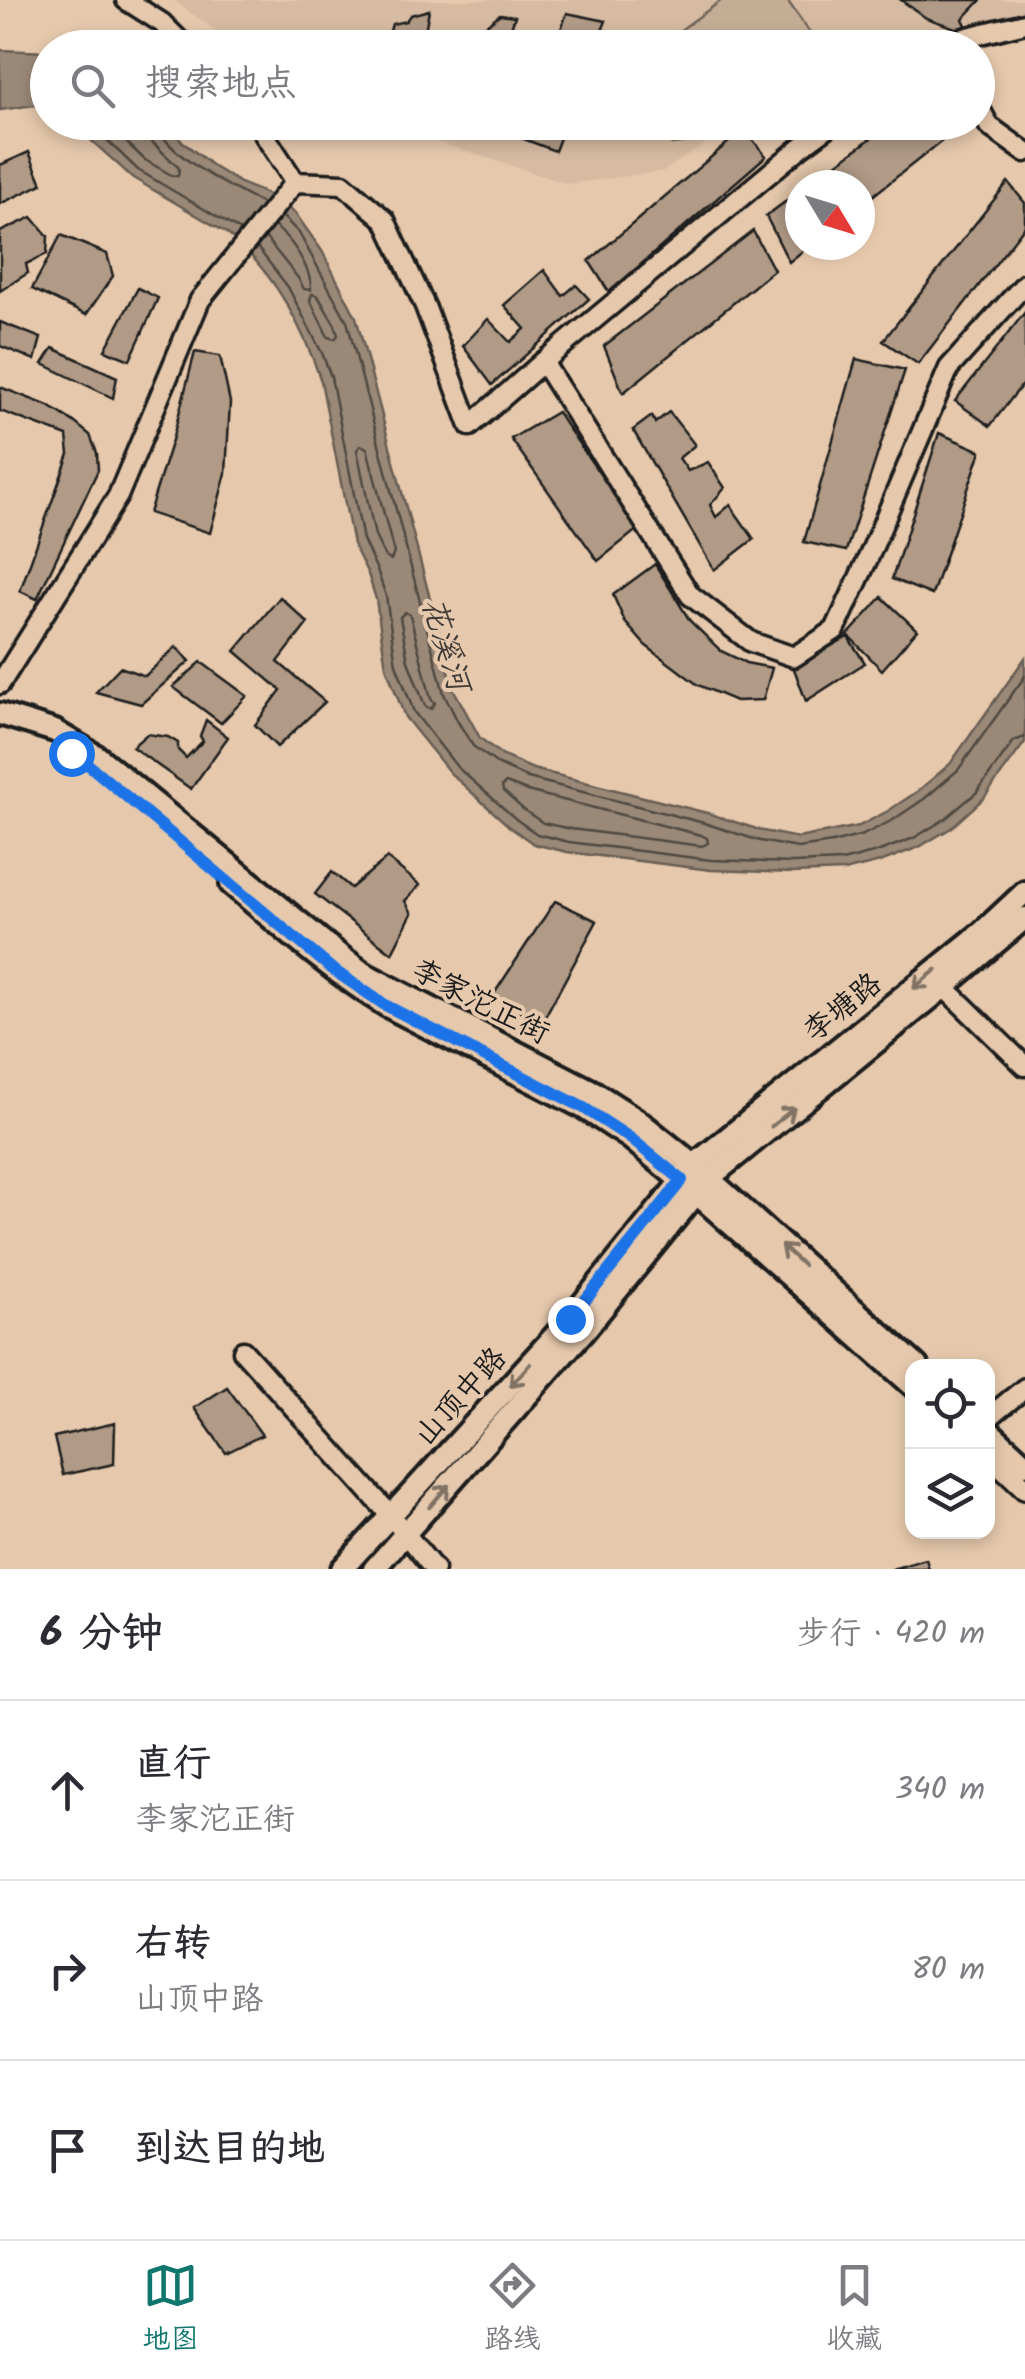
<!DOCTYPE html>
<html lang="zh">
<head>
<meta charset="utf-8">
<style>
  :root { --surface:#fff; --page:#f2f2f3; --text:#2b2b33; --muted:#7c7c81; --line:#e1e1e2; --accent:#0f766e }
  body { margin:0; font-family:Kalam,"LXGW WenKai TC",sans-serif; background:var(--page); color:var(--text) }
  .controls { position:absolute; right:30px; bottom:30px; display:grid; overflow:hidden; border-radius:20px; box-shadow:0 5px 15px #0003 }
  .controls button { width:90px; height:90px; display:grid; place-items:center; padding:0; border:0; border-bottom:2px solid var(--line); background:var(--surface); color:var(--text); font:50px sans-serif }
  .compass { position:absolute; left:785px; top:170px; width:90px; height:90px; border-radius:50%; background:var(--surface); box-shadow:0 5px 15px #0003; rotate:128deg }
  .stop { position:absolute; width:30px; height:30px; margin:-22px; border:8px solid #1a73e8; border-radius:50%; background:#fff }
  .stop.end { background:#1a73e8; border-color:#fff; box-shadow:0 2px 10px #0008 }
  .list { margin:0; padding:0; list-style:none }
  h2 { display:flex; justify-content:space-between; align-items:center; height:130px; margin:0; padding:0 40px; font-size:42px }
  h2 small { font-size:32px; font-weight:400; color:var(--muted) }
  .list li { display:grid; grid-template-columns:65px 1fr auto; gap:30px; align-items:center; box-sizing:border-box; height:180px; padding:0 40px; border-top:2px solid var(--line) }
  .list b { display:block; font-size:38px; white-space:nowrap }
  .list p { margin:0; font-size:32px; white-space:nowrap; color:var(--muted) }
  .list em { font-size:32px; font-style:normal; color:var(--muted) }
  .icon { flex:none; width:55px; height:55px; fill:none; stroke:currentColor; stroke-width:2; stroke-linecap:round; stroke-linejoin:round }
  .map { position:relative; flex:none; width:1025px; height:1569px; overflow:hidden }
  .search { position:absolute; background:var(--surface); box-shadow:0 5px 15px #0003; left:30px; right:30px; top:30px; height:110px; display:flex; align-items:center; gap:25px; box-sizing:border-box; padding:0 35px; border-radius:55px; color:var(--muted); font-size:38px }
  .sheet { height:670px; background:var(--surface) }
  nav { display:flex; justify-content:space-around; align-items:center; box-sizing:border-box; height:140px; border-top:2px solid var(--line); background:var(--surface); font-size:28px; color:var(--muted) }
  nav a { display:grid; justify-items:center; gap:5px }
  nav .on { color:var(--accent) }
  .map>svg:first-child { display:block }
</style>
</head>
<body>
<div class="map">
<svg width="1025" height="1569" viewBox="0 0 1025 1569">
  <rect width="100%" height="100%" fill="#e6c9ad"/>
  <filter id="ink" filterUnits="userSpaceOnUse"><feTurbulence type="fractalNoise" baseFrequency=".01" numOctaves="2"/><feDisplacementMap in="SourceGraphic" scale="20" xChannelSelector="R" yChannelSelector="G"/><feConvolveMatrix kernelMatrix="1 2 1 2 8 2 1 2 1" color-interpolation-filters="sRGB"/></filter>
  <g filter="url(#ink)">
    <g fill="#d6bba2">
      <polygon points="173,0 1025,0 1025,11 934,36 844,48 239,48"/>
      <polygon points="378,123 736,123 664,171 568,184"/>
    </g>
    <g fill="#c5ad95" stroke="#706458" stroke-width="2.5">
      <polygon points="722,0 787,0 820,47 657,47"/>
      <polygon points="641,123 716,123 688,142 672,144"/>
    </g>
    <g fill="#9b8978" stroke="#685d53" stroke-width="2.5">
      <polygon points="0,50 47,52 47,108 34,105 0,110"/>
      <path d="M72 123H164L183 142 214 167 242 184 265 193 295 213 322 251 356 317 454 690 480 738 503 756 533 769 707 813 763 831 798 838 859 826 888 811 918 791 950 764 1025 658V742L984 798 951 828 919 847 880 862 844 871 793 873 711 870 567 852 534 844 511 828 450 773 405 717 386 667 376 599 368 574 353 544 321 381C302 325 272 268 225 232L133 178Z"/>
    </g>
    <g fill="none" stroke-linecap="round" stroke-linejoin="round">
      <g stroke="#4f4841" stroke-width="2.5">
        <polyline points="88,122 138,170 241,231"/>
        <polyline points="105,122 145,160 173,176 178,176 179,168 149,139 145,122"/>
        <path d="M157 122C161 154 236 190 263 204"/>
        <polyline points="282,216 299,233 347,321 444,694 458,722 473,746 499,765 528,778 704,823 760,841 798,848 832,843 863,835 893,820 924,799 958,770 1025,676"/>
        <path d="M265 237 298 278 304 289 311 290C312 269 291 238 274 226"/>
        <polyline points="257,247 288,287 322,353 331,377 363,540 377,570 386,596 396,664 414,712 457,767 517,820 537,834 569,842 711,860 793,863 842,861 877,852 914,838 945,819 977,792 1014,741 1025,737"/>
        <polygon points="312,294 318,296 335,325 338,335 335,339 328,337 310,300"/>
        <polygon points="361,445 367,448 394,553 391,560 385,557 375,536 357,450"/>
        <polygon points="405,612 410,615 431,699 435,703 431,709 425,706 408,661 400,617"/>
        <polygon points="506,783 527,791 701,835 707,838 708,843 702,846 571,829 543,823 524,810 503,791 502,786"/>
      </g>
    </g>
    <g fill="#b19b87" stroke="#1c1c1c" stroke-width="2.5">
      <polygon points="901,0 981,0 963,19 970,33 926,18"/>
      <polygon points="429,10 422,47 424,48 385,48 392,24 406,21 410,15"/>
      <polygon points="567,13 606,21 595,48 554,48"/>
      <polygon points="500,14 515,16 504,48 450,48 441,42 449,30 480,30"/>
      <polygon points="527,122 566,122 555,151 521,138"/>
      <polygon points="893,122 929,122 942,141 860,206 860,185 808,185"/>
      <polygon points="744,129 766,156 609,292 589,261"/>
      <polygon points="29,152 42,184 0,204 0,165"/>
      <polygon points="1008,182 1025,203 1025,226 918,364 883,341"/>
      <polygon points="800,191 800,245 810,245 789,262 766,216"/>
      <polygon points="32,217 48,236 47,254 26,264 28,273 0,291 0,232"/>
      <polygon points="753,231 774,270 623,393 604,346"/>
      <polygon points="61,235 107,254 113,276 86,315 32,289"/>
      <polygon points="544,270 563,296 576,285 589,299 492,385 463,346 488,319 510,342 525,329 504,305"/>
      <polygon points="138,288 158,298 130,360 105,350"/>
      <polygon points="1025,312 1025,381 990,426 955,401"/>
      <polygon points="0,322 41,338 35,360 0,346"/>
      <polygon points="53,348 117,377 113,398 43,364"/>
      <polygon points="195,352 220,356 230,402 226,473 210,533 149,513 173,437"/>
      <polygon points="856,359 905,370 846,551 804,542"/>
      <polygon points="0,387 49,406 74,422 90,435 97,453 98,470 37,599 20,591 69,454 67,436 0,411"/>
      <polygon points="557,412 638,529 598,561 511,439"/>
      <polygon points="669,412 695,445 679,458 688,471 708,462 725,488 710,505 716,517 730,505 754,539 714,570 633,430 652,416 655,423"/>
      <polygon points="939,433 981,451 932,595 892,579"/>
      <polygon points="655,564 690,621 721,651 746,663 772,668 763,700 736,701 698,685 645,645 625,622 613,595"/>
      <polygon points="280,597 308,623 278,662 325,702 277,747 255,725 281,690 235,651"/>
      <polygon points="882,597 917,630 882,670 848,635"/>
      <polygon points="848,637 865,663 806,701 793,666"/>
      <polygon points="176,647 190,661 141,704 96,692 120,667 145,676"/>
      <polygon points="201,662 247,696 221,723 173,687"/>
      <polygon points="206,720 228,737 191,789 132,747 147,734 168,737 178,743 178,750 186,758 203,741 200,736"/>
      <polygon points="387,858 420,885 405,901 412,913 392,953 315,894 332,872 351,888"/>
      <polygon points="555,901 597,921 542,1022 492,997"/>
      <polygon points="227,1387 262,1435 226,1453 194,1408"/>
      <polygon points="115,1423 114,1464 63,1475 54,1437"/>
      <polygon points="926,1559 929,1569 892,1569"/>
    </g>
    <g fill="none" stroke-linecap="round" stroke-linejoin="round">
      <defs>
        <g id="minor">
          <polyline points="126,0 162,23 187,48"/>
          <polyline points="938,48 944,43 1025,23"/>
          <polyline points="978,105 989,126 1025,152"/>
          <polyline points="256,122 295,182 343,184 385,220 425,306 470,426 543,362 801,147 835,122"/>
          <polyline points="543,362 690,595 751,642 794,657 835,630 869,556 949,368 1025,284"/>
          <polyline points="0,684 118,496 200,300 295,182"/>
          <polyline points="944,987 1025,1066"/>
          <polyline points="243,1351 391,1516 434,1569"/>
          <polyline points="988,1418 1025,1388"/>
        </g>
        <g id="major">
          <polyline points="0,714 55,731 97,756 338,954 365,974 594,1092 639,1121 694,1165 917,1366"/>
          <path d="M231 884C281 926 329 970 385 1005L584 1108 630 1138 696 1193 912 1385"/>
          <polyline points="988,1430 1025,1464"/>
          <polyline points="988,1453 1025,1488"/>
          <polyline points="342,1569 570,1319 694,1165 981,933 1025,892"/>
          <polyline points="374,1569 585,1330 708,1179 944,987 1025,918"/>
        </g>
      </defs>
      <use href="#minor" stroke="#1c1c1c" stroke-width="25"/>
      <use href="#major" stroke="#1c1c1c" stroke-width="28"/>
      <use href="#minor" stroke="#e6c9ad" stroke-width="18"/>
      <use href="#major" stroke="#e6c9ad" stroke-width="20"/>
    </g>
    <defs><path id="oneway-shaft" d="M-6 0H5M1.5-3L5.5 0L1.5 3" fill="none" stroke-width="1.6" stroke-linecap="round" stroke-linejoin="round" transform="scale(2.5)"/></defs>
    <g stroke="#817264">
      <use href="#oneway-shaft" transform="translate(925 979) rotate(141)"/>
      <use href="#oneway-shaft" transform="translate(783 1117) rotate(-39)"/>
      <use href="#oneway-shaft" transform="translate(792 1255) rotate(-138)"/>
      <use href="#oneway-shaft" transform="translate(520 1375) rotate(132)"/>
      <use href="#oneway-shaft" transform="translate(439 1496) rotate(-49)"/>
    </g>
  </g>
  <g fill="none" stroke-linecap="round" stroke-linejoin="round" filter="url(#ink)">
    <polyline stroke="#1a73e8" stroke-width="12" points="71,753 90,766 332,969 385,1005 584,1108 630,1138 682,1180 570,1319"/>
  </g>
  <g text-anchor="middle" stroke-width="8" stroke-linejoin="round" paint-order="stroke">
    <g font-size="30" fill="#1c1c1c" stroke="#e6c9ad">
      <text transform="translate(481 1001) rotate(27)" y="10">李家沱正街</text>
      <text transform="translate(842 1007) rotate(-39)" y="10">李塘路</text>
      <text transform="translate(460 1396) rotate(-48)" y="10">山顶中路</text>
    </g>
    <g font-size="32" font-style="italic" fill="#423d38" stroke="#e6c9ad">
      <text transform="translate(447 644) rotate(73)" y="11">花溪河</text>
    </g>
  </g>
</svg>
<div class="controls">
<button><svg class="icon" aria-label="locate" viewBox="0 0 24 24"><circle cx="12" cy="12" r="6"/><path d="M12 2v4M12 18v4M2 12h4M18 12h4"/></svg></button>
<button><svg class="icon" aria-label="layers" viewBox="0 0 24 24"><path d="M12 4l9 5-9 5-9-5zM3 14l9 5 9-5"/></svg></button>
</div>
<svg class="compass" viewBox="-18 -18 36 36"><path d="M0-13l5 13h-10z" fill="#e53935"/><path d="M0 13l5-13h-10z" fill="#7c7c81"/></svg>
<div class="stop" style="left:71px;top:753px"></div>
<div class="stop end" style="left:570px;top:1319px"></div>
<div class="search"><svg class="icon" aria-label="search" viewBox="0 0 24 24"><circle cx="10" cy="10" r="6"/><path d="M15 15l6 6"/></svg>搜索地点</div>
</div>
<section class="sheet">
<h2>6 分钟<small>步行 · 420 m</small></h2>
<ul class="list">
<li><svg class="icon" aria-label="ahead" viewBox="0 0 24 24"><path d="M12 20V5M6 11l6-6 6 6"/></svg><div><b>直行</b><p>李家沱正街</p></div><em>340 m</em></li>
<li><svg class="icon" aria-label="right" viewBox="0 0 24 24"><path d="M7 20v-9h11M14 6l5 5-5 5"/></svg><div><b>右转</b><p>山顶中路</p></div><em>80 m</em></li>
<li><svg class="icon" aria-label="arrive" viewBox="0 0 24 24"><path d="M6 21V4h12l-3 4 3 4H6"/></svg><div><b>到达目的地</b></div></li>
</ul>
</section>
<nav>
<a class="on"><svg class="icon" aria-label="map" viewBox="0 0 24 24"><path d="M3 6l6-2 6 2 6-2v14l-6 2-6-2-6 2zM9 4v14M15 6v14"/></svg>地图</a>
<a><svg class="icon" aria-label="directions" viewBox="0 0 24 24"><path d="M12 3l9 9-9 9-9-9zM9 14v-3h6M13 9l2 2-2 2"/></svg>路线</a>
<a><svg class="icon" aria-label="saved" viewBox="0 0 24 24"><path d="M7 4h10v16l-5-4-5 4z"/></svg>收藏</a>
</nav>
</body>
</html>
